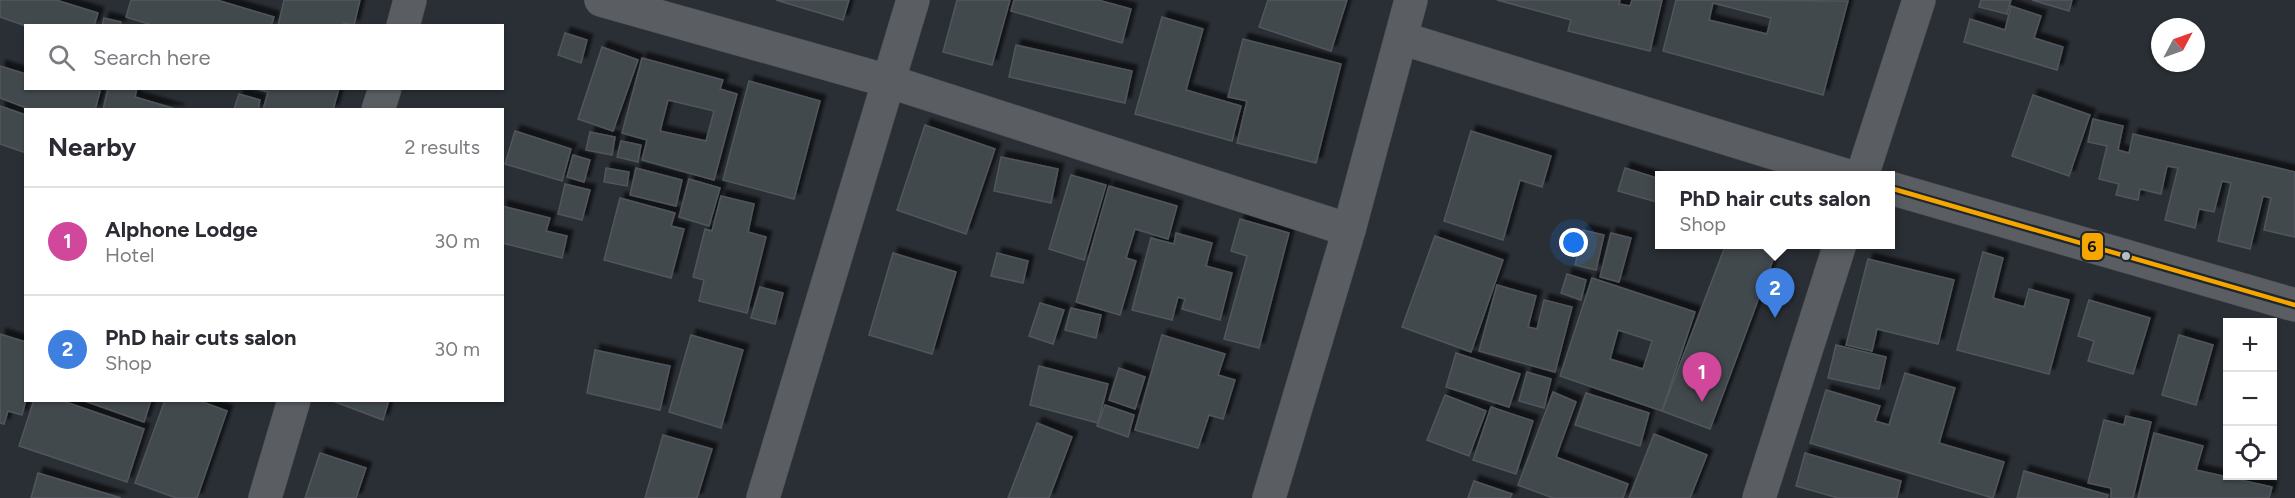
<!DOCTYPE html>
<html lang="en">
<head>
<meta charset="utf-8">
<style>
  :root { --surface:#fff; --page:#f2f2f3; --text:#2b2b33; --muted:#7c7c81; --line:#e1e1e2; --accent:#848b93 }
  body { margin:0; font-family:Figtree,sans-serif; background:var(--page); color:var(--text) }
  .controls { position:absolute; right:18px; bottom:18px; display:grid; overflow:hidden; border-radius:0px; box-shadow:0 2px 4px #0004 }
  .controls button { width:54px; height:54px; display:grid; place-items:center; padding:0; border:0; border-bottom:2px solid var(--line); background:var(--surface); color:var(--text); font:30px sans-serif }
  .compass { position:absolute; left:2151px; top:18px; width:54px; height:54px; border-radius:50%; background:var(--surface); box-shadow:0 2px 4px #0004; rotate:49deg }
  .you { position:absolute; left:1574px; top:243px; width:21px; height:21px; margin:-15px; border:4px solid #fff; border-radius:50%; background:#1a73e8; box-shadow:0 0 0 9px #1a73e833 }
  .badge { display:grid; place-items:center; width:39px; height:39px; border-radius:50%; background:var(--accent); color:#fff; font-size:20px; font-weight:700 }
  .pin { position:absolute; translate:-50% -50px; filter:drop-shadow(0 2px 3px #0008) }
  .pin::after { content:''; position:absolute; top:32px; width:21px; height:18px; background:inherit; clip-path:polygon(0 0,100% 0,50% 100%) }
  .popup { position:absolute; left:1655px; top:171px; width:240px; height:78px; box-sizing:border-box; display:grid; place-content:center; border-radius:0px; background:var(--surface); filter:drop-shadow(0 2px 4px #0005); font-size:20px; white-space:nowrap; color:var(--muted) }
  .popup b { font-size:22px; color:var(--text) }
  .popup::after { content:''; position:absolute; left:50%; top:100%; margin-left:-12px; border:12px solid transparent; border-top-color:var(--surface) }
  .list { margin:0; padding:0; list-style:none }
  h2 { display:flex; justify-content:space-between; align-items:center; height:78px; margin:0; padding:0 24px; font-size:26px }
  h2 small { font-size:20px; font-weight:400; color:var(--muted) }
  .list li { display:grid; grid-template-columns:39px 1fr auto; gap:18px; align-items:center; box-sizing:border-box; height:108px; padding:0 24px; border-top:2px solid var(--line) }
  .list b { display:block; font-size:22px; white-space:nowrap }
  .list p { margin:0; font-size:20px; white-space:nowrap; color:var(--muted) }
  .list em { font-size:20px; font-style:normal; color:var(--muted) }
  .icon { flex:none; width:33px; height:33px; fill:none; stroke:currentColor; stroke-width:2; stroke-linecap:round; stroke-linejoin:round }
  .map { position:relative; flex:none; width:2295px; height:498px; overflow:hidden }
  .search { position:absolute; background:var(--surface); box-shadow:0 2px 4px #0004; left:24px; top:24px; width:480px; height:66px; display:flex; align-items:center; gap:15px; box-sizing:border-box; padding:0 21px; border-radius:0px; color:var(--muted); font-size:22px }
  .panel { position:absolute; background:var(--surface); box-shadow:0 2px 4px #0004; left:24px; top:108px; width:480px; height:294px; border-radius:0px }
  .map>svg:first-child { display:block }
</style>
</head>
<body>
<div class="map">
<svg width="2295" height="498" viewBox="0 0 2295 498">
  <defs>
    <filter id="shadow"><feDropShadow dx="5.5" dy="-5.5" stdDeviation="1.5" flood-color="#0009"/></filter>
  </defs>
  <rect width="100%" height="100%" fill="#2a2f35"/>
  <g fill="#43484d" stroke="#51565d" stroke-width="1.5" fill-rule="evenodd" filter="url(#shadow)">
    <polygon points="0,0 56,0 98,13 94,26 26,26 0,17"/>
    <polygon points="131,0 217,0 274,17 271,26 155,26 126,17"/>
    <polygon points="284,0 360,0 354,25 344,23 343,26 278,26"/>
    <polygon points="776,0 849,0 843,20"/>
    <polygon points="957,0 1010,0 992,65 943,52"/>
    <polygon points="1014,0 1098,0 1131,9 1122,43 1011,11"/>
    <polygon points="1268,0 1347,0 1331,51 1259,27"/>
    <polygon points="1497,0 1620,0 1619,4 1630,6 1632,0 1662,0 1650,51 1568,31 1571,20"/>
    <path d="M1676 0 1848 1 1823 95 1663 51ZM1713 3 1771 18 1767 34 1709 20Z"/>
    <polygon points="1981,0 2011,0 2007,14 1979,7"/>
    <polygon points="2032,0 2072,0 2069,11"/>
    <polygon points="2011,6 2041,16 2034,38 2063,47 2057,70 1964,42 1970,19 2005,30"/>
    <polygon points="1162,17 1203,29 1186,90 1241,106 1232,141 1135,114"/>
    <polygon points="104,18 121,22 120,26 102,26"/>
    <polygon points="565,33 587,40 581,63 558,55"/>
    <polygon points="1243,39 1341,64 1316,163 1237,143 1247,101 1228,97"/>
    <polygon points="1016,45 1132,71 1125,103 1009,77"/>
    <polygon points="602,47 638,60 613,131 578,119"/>
    <path d="M642 58 723 80 720 89 737 94 714 180 642 160 647 140 622 133ZM668 100 714 111 706 141 660 131Z"/>
    <polygon points="0,66 26,74 26,88 101,88 95,110 32,110 0,98"/>
    <polygon points="749,81 820,101 794,199 723,180"/>
    <polygon points="108,88 137,88 135,97 179,110 103,110"/>
    <polygon points="254,88 339,88 333,110 263,110 268,92"/>
    <polygon points="239,94 260,100 258,110 234,109"/>
    <polygon points="2033,95 2090,115 2069,176 2012,156"/>
    <polygon points="0,106 26,115 26,153 0,144"/>
    <polygon points="2093,119 2123,126 2118,150 2129,153 2133,134 2295,172 2295,237 2264,230 2271,198 2263,196 2250,249 2218,241 2231,183 2222,181 2214,212 2199,209 2195,228 2165,220 2178,168 2167,166 2161,194 2140,189 2138,200 2116,195 2119,184 2099,179 2107,146 2088,142"/>
    <polygon points="925,125 995,149 966,234 897,210"/>
    <polygon points="515,131 571,149 562,181 505,164"/>
    <polygon points="1471,131 1551,156 1542,187 1520,180 1503,240 1444,221"/>
    <polygon points="590,132 615,137 612,155 586,150"/>
    <polygon points="621,141 641,145 638,162 617,157"/>
    <polygon points="573,155 590,160 584,182 567,177"/>
    <polygon points="1001,157 1058,169 1051,203 994,191"/>
    <polygon points="606,168 629,172 627,186 604,182"/>
    <polygon points="636,168 682,180 676,206 630,195"/>
    <polygon points="1625,168 1660,179 1660,203 1618,191"/>
    <polygon points="1071,175 1106,185 1084,260 1049,249"/>
    <polygon points="689,179 720,188 709,226 679,217"/>
    <polygon points="565,184 590,190 582,220 558,214"/>
    <polygon points="1109,186 1177,206 1168,239 1135,229 1126,258 1136,261 1120,315 1076,302"/>
    <polygon points="721,196 754,204 748,232 766,237 747,313 699,301 704,280 693,277 705,229 712,231"/>
    <polygon points="620,198 675,213 671,226 684,229 671,278 604,260"/>
    <polygon points="502,206 550,218 546,231 567,236 562,258 502,243"/>
    <polygon points="1240,219 1289,233 1259,348 1224,339 1247,256 1231,251"/>
    <polygon points="1583,230 1604,235 1596,270 1575,265"/>
    <polygon points="1176,233 1212,243 1206,266 1232,273 1220,320 1182,309 1185,299 1178,297 1172,320 1132,310 1151,238 1174,244"/>
    <polygon points="1611,233 1631,238 1619,282 1600,277"/>
    <polygon points="1435,236 1503,260 1471,352 1402,327"/>
    <polygon points="1726,244 1779,244 1710,429 1662,411"/>
    <polygon points="1983,252 2003,258 1993,298 2024,307 2029,289 2069,300 2049,374 1957,350"/>
    <polygon points="893,253 956,272 932,354 869,335"/>
    <polygon points="997,253 1028,261 1023,283 991,276"/>
    <polygon points="1868,259 1954,280 1938,344 1877,329 1872,351 1846,345"/>
    <polygon points="1567,274 1586,280 1581,300 1561,293"/>
    <path d="M1592 278 1695 312 1662 411 1560 376ZM1618 330 1652 341 1643 369 1610 359Z"/>
    <polygon points="1497,285 1536,296 1528,327 1537,329 1544,300 1572,307 1555,372 1479,351"/>
    <polygon points="760,287 783,293 775,324 751,318"/>
    <polygon points="2089,300 2150,318 2133,374 2088,361 2094,341 2078,336"/>
    <polygon points="1040,303 1064,310 1053,344 1029,336"/>
    <polygon points="1071,308 1101,315 1096,338 1065,330"/>
    <polygon points="0,334 26,342 26,400 22,415 8,411 4,424 0,423"/>
    <polygon points="691,335 743,350 721,428 669,412"/>
    <polygon points="1162,335 1225,354 1218,375 1235,380 1223,419 1209,415 1198,448 1135,430"/>
    <polygon points="2179,335 2213,345 2196,405 2162,395"/>
    <polygon points="1836,345 1886,357 1879,389 1828,378"/>
    <polygon points="595,350 670,366 660,410 587,393"/>
    <polygon points="1456,353 1520,374 1509,407 1446,387"/>
    <polygon points="1039,366 1108,384 1098,423 1030,405"/>
    <polygon points="1119,368 1145,377 1135,409 1109,400"/>
    <polygon points="1527,372 1551,379 1544,408 1519,401"/>
    <polygon points="1905,373 1955,388 1939,443 2004,462 1993,498 1810,443 1826,390 1880,406 1875,421 1889,425"/>
    <polygon points="1553,392 1576,402 1556,457 1628,484 1623,498 1553,498 1518,485"/>
    <polygon points="1586,393 1649,413 1640,446 1575,425"/>
    <polygon points="1445,395 1486,411 1469,456 1427,440"/>
    <polygon points="34,400 60,400 144,429 127,482 19,446"/>
    <polygon points="82,400 151,400 144,422"/>
    <polygon points="165,400 197,400 227,411 197,498 176,498 135,483"/>
    <polygon points="330,400 389,400 383,420"/>
    <polygon points="1105,405 1134,415 1128,437 1097,426"/>
    <polygon points="1491,407 1533,421 1516,474 1473,460"/>
    <polygon points="2126,416 2151,422 2133,498 2111,498 2111,488 2088,483 2104,420 2124,425"/>
    <polygon points="1037,423 1072,437 1049,498 1008,498"/>
    <polygon points="2154,433 2203,446 2196,470 2272,487 2269,498 2138,498"/>
    <polygon points="1654,434 1707,455 1690,498 1629,498"/>
    <polygon points="663,435 712,449 697,498 645,498"/>
    <polygon points="320,453 366,468 356,498 305,498"/>
    <polygon points="1805,453 1901,481 1897,498 1838,498 1796,486"/>
    <polygon points="2024,471 2108,495 2107,498 2017,498"/>
    <polygon points="38,473 121,498 31,498"/>
    <polygon points="1474,481 1512,494 1510,498 1468,498"/>
  </g>
  <g fill="none" stroke-linecap="round" stroke-linejoin="round">
    <defs>
      <g id="street">
        <polyline points="601,0 888,81 1349,230"/>
        <polyline points="403,26 410,0"/>
        <polyline points="1401,38 1848,176"/>
        <polyline points="378,110 385,88"/>
        <polyline points="1862,176 1919,0"/>
        <polyline points="1890,188 2295,305"/>
        <polyline points="265,498 294,400"/>
        <polyline points="763,498 913,0"/>
        <polyline points="1269,498 1349,230 1411,0"/>
        <polyline points="1759,498 1840,244"/>
      </g>
    </defs>
    <use href="#street" stroke="#484b50" stroke-width="34"/>
    <use href="#street" stroke="#5a5e63" stroke-width="33"/>
    <defs>
      <polyline id="bus-1" points="1890,188 2295,305"/>
    </defs>
    <use href="#bus-1" stroke="#1e262e" stroke-width="9"/>
    <use href="#bus-1" stroke="#f7a600" stroke-width="4.5"/>
  </g>
  <circle fill="#b4bcc5" stroke="#1e262e" stroke-width="2" cx="2126" cy="256" r="5"/>
  <rect stroke="#1e262e" stroke-width="2" x="2081" y="232" width="23" height="29" rx="6" fill="#f7a600"/>
  <g font-size="16" text-anchor="middle" font-weight="bold" fill="#111">
    <text x="2092" y="252">6</text>
  </g>
</svg>
<div class="controls">
<button>+</button>
<button>−</button>
<button><svg class="icon" aria-label="locate" viewBox="0 0 24 24"><circle cx="12" cy="12" r="6"/><path d="M12 2v4M12 18v4M2 12h4M18 12h4"/></svg></button>
</div>
<svg class="compass" viewBox="-18 -18 36 36"><path d="M0-13l5 13h-10z" fill="#e53935"/><path d="M0 13l5-13h-10z" fill="#7c7c81"/></svg>
<div class="you"></div>
<div class="pin badge" style="left:1702px;top:402px;background:#d1479c">1</div>
<div class="pin badge" style="left:1775px;top:318px;background:#3f7fe0">2</div>
<div class="popup"><b>PhD hair cuts salon</b>Shop</div>
<div class="search"><svg class="icon" aria-label="search" viewBox="0 0 24 24"><circle cx="10" cy="10" r="6"/><path d="M15 15l6 6"/></svg>Search here</div>
<section class="panel">
<h2>Nearby<small>2 results</small></h2>
<ul class="list">
<li><span class="badge" style="background:#d1479c">1</span><div><b>Alphone Lodge</b><p>Hotel</p></div><em>30 m</em></li>
<li><span class="badge" style="background:#3f7fe0">2</span><div><b>PhD hair cuts salon</b><p>Shop</p></div><em>30 m</em></li>
</ul>
</section>
</div>
</body>
</html>
